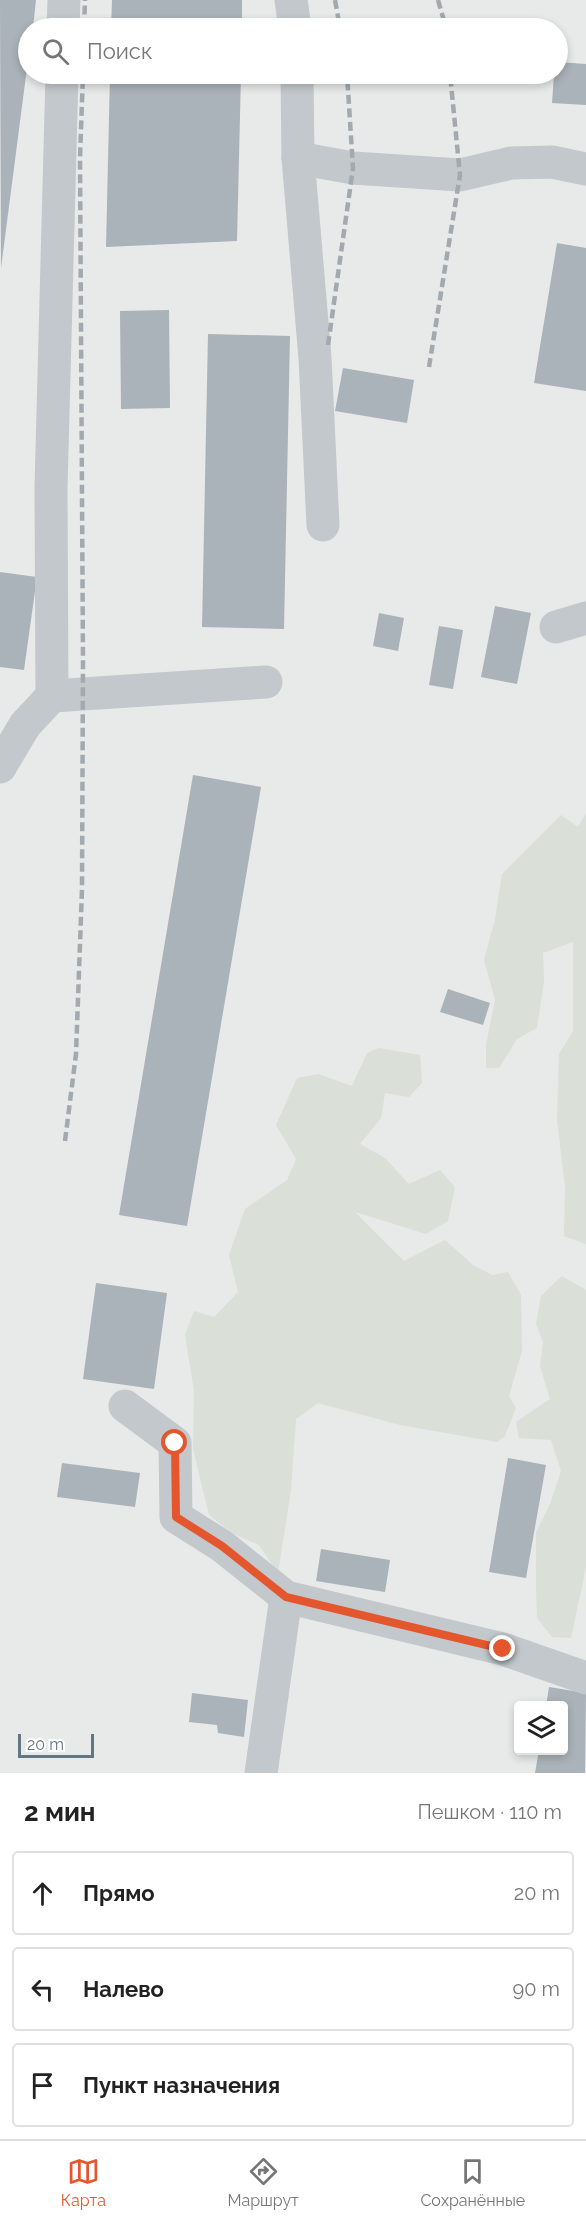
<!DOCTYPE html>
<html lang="ru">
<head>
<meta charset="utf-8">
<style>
  :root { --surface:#fff; --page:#f6f6f6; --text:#222; --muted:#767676; --line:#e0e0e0; --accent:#e4572e }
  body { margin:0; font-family:Raleway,sans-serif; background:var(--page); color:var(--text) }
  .controls { position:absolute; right:18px; bottom:18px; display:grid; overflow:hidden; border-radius:6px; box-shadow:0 3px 9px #0003 }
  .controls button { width:54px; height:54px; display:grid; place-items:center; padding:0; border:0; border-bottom:2px solid var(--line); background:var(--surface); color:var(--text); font:30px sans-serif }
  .scale { position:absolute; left:18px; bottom:15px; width:76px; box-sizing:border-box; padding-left:6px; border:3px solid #657683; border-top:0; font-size:16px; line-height:21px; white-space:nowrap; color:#657683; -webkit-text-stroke:4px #fff; paint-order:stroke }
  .stop { position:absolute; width:18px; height:18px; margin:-14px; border:4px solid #e4572e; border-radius:50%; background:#fff }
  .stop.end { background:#e4572e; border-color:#fff; box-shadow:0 2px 6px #0008 }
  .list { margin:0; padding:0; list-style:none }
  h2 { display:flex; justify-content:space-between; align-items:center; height:78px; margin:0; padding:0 24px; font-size:26px }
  h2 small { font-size:20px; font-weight:400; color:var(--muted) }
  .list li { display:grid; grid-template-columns:39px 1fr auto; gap:18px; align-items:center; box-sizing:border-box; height:84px; margin:0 12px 12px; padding:0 12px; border:2px solid var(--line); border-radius:6px }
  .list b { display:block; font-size:22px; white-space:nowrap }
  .list em { font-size:20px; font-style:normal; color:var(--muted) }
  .icon { flex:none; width:33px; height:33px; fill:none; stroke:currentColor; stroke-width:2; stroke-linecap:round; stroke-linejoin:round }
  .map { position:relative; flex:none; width:586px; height:1773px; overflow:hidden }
  .search { position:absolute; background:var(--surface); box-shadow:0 3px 9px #0003; left:18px; right:18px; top:18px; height:66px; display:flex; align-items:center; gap:15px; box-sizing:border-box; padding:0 21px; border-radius:33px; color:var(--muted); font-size:22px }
  .sheet { height:366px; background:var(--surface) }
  nav { display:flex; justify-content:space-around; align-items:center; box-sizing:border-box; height:84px; border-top:2px solid var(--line); background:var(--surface); font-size:16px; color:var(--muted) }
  nav a { display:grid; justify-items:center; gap:3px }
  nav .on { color:var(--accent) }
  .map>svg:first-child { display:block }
</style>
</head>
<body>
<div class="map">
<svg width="586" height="1773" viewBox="0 0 586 1773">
  <rect width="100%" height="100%" fill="#fafaf8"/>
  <path fill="#e8e9e9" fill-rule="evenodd" d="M0 0H586V1773H0ZM28 28H558V74H28ZM518 1706H564V1750H518Z"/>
  <g fill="#dadfd7">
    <polygon points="586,813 586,1244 564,1236 565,1186 557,1120 559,1054 573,1031 573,942 543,953 544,981 537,1028 517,1039 499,1068 486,1068 486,1045 495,1000 484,960 495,919 502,874 561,815 578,827"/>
    <polygon points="379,1048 420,1055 422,1083 409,1097 385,1093 381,1118 360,1144 385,1158 409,1184 440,1170 455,1187 448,1221 426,1234 355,1212 404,1261 445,1240 473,1265 492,1275 508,1272 521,1295 522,1351 509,1396 516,1408 505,1436 497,1442 400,1425 318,1403 296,1419 291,1490 278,1573 259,1545 232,1533 209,1515 193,1449 194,1391 185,1335 194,1311 214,1317 238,1292 229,1255 245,1209 287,1180 296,1159 276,1125 297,1078 318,1074 352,1086 367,1053"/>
    <polygon points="562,1276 586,1290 586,1567 571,1638 552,1637 537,1618 536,1584 536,1532 550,1504 561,1471 551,1440 519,1438 516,1422 550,1399 540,1366 543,1342 536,1324 541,1296"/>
  </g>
  <g fill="#aab3b9">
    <polygon points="0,0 36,0 33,28 28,28 28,60 1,268"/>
    <polygon points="112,0 242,0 242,28 111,28"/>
    <polygon points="558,62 586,64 586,105 552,103 554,74 558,74"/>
    <polygon points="110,74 241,74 237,241 106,247"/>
    <polygon points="557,243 586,248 586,391 534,383"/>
    <polygon points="169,310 170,408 121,409 120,311"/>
    <polygon points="208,334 290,336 284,629 202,627"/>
    <polygon points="343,368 414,380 407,423 335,411"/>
    <polygon points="0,572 37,577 24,670 0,667"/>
    <polygon points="495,606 531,613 517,684 481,677"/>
    <polygon points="379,613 404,618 398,651 373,646"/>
    <polygon points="439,626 463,630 453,689 429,685"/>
    <polygon points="193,775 261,787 187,1226 119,1215"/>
    <polygon points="448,989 490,1003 483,1025 440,1012"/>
    <polygon points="96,1283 167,1293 154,1389 83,1379"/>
    <polygon points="508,1458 546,1465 526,1578 489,1572"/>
    <polygon points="62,1463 140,1473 135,1507 57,1497"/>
    <polygon points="321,1549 390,1560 385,1592 316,1581"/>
    <polygon points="549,1687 586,1693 585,1773 535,1773 539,1750 564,1750 564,1706 546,1706"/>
    <polygon points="192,1693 248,1700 244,1737 218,1733 217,1725 189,1722"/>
  </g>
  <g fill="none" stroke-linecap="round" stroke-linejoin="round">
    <g stroke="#c3c8cc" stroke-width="33">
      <polyline points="291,0 295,28"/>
      <polyline points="63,28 64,0"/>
      <polyline points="297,74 298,158 315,358 323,525"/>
      <polyline points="298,158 353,168 460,175 511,163 552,162 586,169"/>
      <polyline points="556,627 586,618"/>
      <polyline points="52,696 266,682"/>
      <polyline points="0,767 25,725 52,696 51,488 62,74"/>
      <polyline points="125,1406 175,1443 176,1517 222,1546 286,1597 503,1649 586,1678"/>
      <polyline points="261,1773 286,1597"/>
    </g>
    <g stroke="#a2aab0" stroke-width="4.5" stroke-dasharray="9 4.5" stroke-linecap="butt">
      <polyline points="335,0 340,28"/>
      <polyline points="438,0 446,28"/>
      <polyline points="84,28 85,0"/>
      <polyline points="328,345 353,168 347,74"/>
      <polyline points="429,367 460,175 450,74"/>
      <polyline points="65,1141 76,1054 82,889 83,661 80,158 83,74"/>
    </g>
  </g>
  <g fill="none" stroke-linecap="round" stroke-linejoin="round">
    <polyline stroke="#e4572e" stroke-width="8" points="175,1443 176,1517 222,1546 286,1597 503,1649"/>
  </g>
</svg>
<div class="controls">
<button><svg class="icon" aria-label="layers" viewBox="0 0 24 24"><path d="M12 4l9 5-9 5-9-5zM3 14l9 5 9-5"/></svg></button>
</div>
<div class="scale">20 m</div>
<div class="stop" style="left:175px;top:1443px"></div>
<div class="stop end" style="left:503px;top:1649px"></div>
<div class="search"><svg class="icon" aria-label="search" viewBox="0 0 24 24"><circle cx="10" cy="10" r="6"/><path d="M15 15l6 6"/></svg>Поиск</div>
</div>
<section class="sheet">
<h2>2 мин<small>Пешком · 110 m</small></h2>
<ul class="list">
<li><svg class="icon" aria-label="ahead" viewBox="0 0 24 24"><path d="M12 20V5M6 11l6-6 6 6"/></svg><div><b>Прямо</b></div><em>20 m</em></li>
<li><svg class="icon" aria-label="left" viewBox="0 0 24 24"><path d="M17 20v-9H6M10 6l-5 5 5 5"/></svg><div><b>Налево</b></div><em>90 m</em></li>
<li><svg class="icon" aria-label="arrive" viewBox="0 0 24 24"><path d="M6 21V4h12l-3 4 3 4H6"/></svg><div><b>Пункт назначения</b></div></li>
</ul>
</section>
<nav>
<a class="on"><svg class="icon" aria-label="map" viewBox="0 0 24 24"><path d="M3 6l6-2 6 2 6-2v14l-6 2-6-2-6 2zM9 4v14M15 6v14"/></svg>Карта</a>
<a><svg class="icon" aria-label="directions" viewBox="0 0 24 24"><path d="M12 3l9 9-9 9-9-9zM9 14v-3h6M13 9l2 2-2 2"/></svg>Маршрут</a>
<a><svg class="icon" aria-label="saved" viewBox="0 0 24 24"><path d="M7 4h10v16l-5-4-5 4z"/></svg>Сохранённые</a>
</nav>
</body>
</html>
